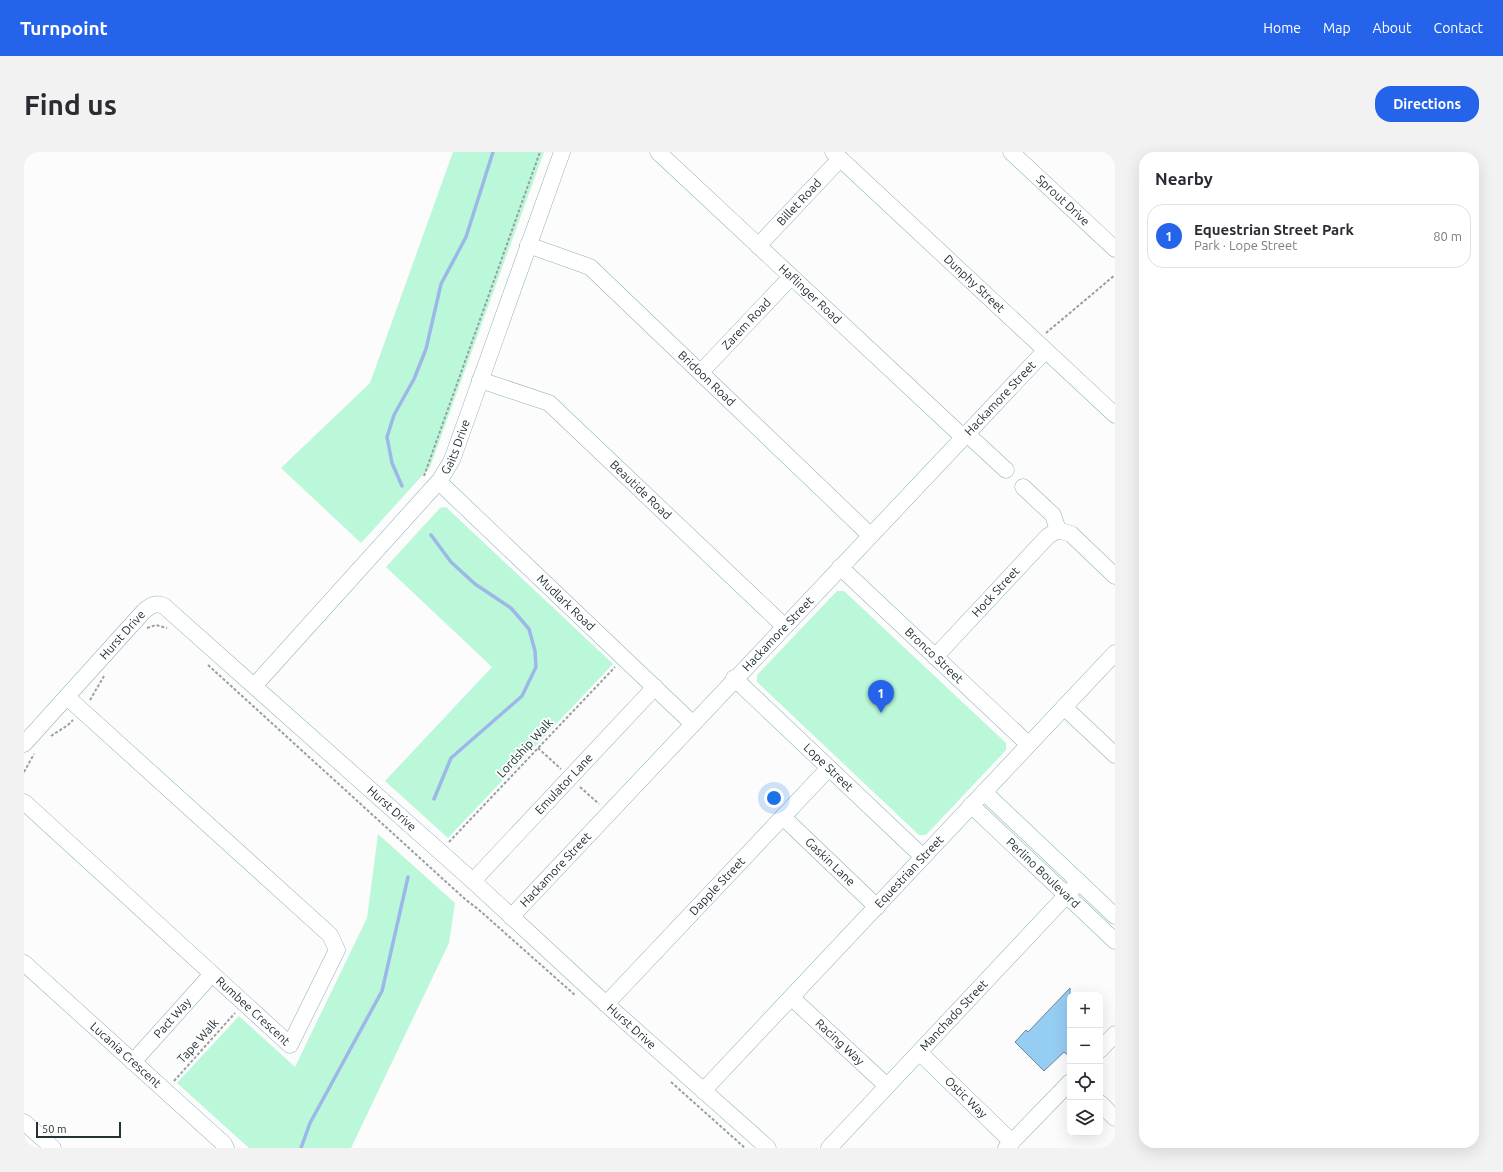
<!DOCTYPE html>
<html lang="en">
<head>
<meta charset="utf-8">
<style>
  :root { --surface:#fff; --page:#f2f2f3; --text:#2b2b33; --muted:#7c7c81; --line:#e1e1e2; --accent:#2563eb }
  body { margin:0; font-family:Ubuntu,sans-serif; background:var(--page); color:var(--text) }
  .controls { position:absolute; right:12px; bottom:12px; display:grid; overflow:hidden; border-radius:8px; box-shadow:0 4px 16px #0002 }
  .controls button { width:36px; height:36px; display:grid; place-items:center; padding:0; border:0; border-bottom:1px solid var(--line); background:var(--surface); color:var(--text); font:20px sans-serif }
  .scale { position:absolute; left:12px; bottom:10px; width:85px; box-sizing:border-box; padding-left:4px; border:2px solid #223235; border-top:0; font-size:11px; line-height:14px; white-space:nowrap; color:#223235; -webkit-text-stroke:3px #fbfcfb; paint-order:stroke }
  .you { position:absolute; left:750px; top:646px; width:14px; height:14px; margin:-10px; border:3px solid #fff; border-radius:50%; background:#1a73e8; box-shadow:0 0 0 6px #1a73e833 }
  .badge { display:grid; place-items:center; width:26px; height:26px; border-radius:50%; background:var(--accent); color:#fff; font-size:13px; font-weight:700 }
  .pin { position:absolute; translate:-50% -33px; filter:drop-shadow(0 1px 2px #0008) }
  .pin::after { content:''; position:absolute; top:21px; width:14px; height:12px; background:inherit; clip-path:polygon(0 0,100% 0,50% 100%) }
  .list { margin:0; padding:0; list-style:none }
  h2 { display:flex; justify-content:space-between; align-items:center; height:52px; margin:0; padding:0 16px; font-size:17px }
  h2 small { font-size:13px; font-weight:400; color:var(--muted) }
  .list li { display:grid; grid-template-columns:26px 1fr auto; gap:12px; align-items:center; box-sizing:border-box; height:64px; margin:0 8px 8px; padding:0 8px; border:1px solid var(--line); border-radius:16px }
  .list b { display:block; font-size:15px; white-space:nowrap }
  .list p { margin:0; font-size:13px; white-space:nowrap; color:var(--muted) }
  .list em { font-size:13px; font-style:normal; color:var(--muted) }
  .icon { flex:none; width:22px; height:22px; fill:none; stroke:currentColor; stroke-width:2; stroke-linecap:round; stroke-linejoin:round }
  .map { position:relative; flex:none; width:1091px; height:996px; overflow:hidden; border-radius:16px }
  header { display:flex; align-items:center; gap:24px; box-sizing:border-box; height:56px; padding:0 20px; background:var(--accent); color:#fff }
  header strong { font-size:19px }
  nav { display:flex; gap:22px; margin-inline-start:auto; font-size:14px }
  .intro { display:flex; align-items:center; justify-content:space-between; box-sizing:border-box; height:96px; padding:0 24px }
  h1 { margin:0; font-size:28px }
  .button { padding:10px 18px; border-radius:16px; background:var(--accent); color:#fff; font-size:14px; font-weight:700 }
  main { display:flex; gap:24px; padding:0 24px }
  aside { flex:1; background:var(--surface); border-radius:16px; box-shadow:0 4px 16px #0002 }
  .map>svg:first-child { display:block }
</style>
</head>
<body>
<header>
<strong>Turnpoint</strong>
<nav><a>Home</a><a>Map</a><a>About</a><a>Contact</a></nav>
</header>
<div class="intro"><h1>Find us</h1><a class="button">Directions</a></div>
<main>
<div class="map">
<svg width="1091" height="996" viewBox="0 0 1091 996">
  <rect width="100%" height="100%" fill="#fbfcfb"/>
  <g fill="#baf8d9">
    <polygon points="429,0 520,0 406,315 337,391 257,316 346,231"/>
    <polygon points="422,355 589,512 424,686 361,629 468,515 362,415 416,356"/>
    <polygon points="813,439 820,439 982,591 982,598 902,683 895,683 733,530 733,523"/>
    <polygon points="354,682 431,751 425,791 327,996 225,996 153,931 215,864 271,915 343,766"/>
  </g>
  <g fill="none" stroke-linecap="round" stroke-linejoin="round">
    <g stroke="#9eb7e9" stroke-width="3.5">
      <polyline points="378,334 368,311 363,285 370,263 390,227 402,197 417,132 442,85 469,0"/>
      <polyline points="407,383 427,410 451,432 487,456 505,477 511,499 512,515 498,544 427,606 410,647"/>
      <polyline points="277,996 286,971 358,839 384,725"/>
    </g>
  </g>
  <polygon fill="#96cdf2" stroke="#6a869a" points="1046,836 1046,905 1040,900 1020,919 991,890 1002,878 1004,880"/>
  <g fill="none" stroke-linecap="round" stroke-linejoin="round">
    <defs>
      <g id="minor">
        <path id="s1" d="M634 0 939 285"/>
        <path id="s2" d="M809 0 1091 263"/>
        <path id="s3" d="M987 0 1091 97"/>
        <path id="s4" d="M504 93 566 115 846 383"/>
        <path id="s5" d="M734 94 816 7"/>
        <path id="s6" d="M677 220 767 125"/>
        <path id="s7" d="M456 228 525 251 760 474"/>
        <polyline points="942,281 982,318"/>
        <path id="s8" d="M415 330 669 572"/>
        <polyline points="999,335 1029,363 1034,378"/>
        <path id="s9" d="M816 415 1004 592"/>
        <path id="s10" d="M911 505 1024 384 1034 378 1047 382 1091 424"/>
        <path id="s11" d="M710 526 899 705"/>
        <path id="s12" d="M231 533 416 328 428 308 538 0"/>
        <polyline points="1040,555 1091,603"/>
        <path id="s13" d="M0 592 120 459C126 454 132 450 140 454L449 729 582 852 744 996"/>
        <polyline points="960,640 1091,764"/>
        <path id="s14" d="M0 650 266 893 313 798 306 783 43 545"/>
        <path id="s15" d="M947 653 1091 789"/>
        <path id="s16" d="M759 665 853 755"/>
        <path id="s17" d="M449 729 631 535"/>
        <path id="s18" d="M487 765 1021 199"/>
        <path id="s19" d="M0 811 200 992 202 996"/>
        <path id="s20" d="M768 846 863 934"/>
        <path id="s21" d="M582 852 805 616"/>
        <polyline points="1076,898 1091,882"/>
        <path id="s22" d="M896 901 988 990"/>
        <path id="s23" d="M109 910 188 822"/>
        <path id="s24" d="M679 939 1091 501"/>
        <polyline points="1076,951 1091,966"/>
        <polyline points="0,970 29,996"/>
        <path id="s25" d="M805 996 1055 730"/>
        <polyline points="982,996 1046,930"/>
      </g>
    </defs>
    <use href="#minor" stroke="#8bb2bb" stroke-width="17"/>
    <g stroke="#989fa0" stroke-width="2" stroke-dasharray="3 2" stroke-linecap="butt">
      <polyline points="1022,181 1091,123"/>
      <polyline points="400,324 516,0"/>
      <polyline points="123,476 132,473 143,476"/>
      <polyline points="184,513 442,748 454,757 552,844"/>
      <polyline points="66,548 80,524"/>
      <polyline points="27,584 44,573 49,568"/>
      <polyline points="514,596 537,617"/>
      <polyline points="0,620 10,602"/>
      <polyline points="556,635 575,652"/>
      <polyline points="425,690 591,515"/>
      <polyline points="150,929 211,861"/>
      <polyline points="647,930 721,996"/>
    </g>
    <use href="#minor" stroke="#fff" stroke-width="16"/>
  </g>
  <g text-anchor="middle" stroke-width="4" stroke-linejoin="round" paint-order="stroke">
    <g font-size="12" fill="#223235" stroke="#fbfcfb">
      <text dy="4" stroke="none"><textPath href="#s3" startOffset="71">Sprout Drive</textPath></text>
      <text dy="4" stroke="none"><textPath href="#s5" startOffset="60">Billet Road</textPath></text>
      <text dy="4" stroke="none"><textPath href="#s2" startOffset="193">Dunphy Street</textPath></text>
      <text dy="4" stroke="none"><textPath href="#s1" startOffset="208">Haflinger Road</textPath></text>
      <text dy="4" stroke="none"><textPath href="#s6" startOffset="66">Zarem Road</textPath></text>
      <text dy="4" stroke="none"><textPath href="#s4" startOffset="227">Bridoon Road</textPath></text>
      <text dy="4" stroke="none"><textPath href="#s18" startOffset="713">Hackamore Street</textPath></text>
      <text dy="4" stroke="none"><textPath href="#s12" startOffset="313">Gaits Drive</textPath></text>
      <text dy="4" stroke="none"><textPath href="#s7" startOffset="199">Beautide Road</textPath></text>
      <text dy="4" stroke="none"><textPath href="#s10" startOffset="89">Hock Street</textPath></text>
      <text dy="4" stroke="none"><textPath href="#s8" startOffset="175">Mudlark Road</textPath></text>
      <text dy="4" stroke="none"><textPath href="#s18" startOffset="389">Hackamore Street</textPath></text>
      <text dy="4" stroke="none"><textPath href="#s13" startOffset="147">Hurst Drive</textPath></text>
      <text dy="4" stroke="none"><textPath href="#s9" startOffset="129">Bronco Street</textPath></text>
      <text transform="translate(501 596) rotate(-47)" y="4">Lordship Walk</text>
      <text dy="4" stroke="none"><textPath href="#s11" startOffset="130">Lope Street</textPath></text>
      <text dy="4" stroke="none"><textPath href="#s17" startOffset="133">Emulator Lane</textPath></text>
      <text dy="4" stroke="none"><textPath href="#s13" startOffset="506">Hurst Drive</textPath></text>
      <text dy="4" stroke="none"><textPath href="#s16" startOffset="65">Gaskin Lane</textPath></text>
      <text dy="4" stroke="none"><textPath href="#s18" startOffset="65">Hackamore Street</textPath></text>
      <text dy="4" stroke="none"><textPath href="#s24" startOffset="301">Equestrian Street</textPath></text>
      <text dy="4" stroke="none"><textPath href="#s15" startOffset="99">Perlino Boulevard</textPath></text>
      <text dy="4" stroke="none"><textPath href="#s21" startOffset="162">Dapple Street</textPath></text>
      <text dy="4" stroke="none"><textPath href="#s14" startOffset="310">Rumbee Crescent</textPath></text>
      <text dy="4" stroke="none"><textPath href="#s25" startOffset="182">Manchado Street</textPath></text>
      <text dy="4" stroke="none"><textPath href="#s23" startOffset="59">Pact Way</textPath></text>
      <text dy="4" stroke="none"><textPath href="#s13" startOffset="830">Hurst Drive</textPath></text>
      <text transform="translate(174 889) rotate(-48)" y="4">Tape Walk</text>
      <text dy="4" stroke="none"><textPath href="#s20" startOffset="65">Racing Way</textPath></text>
      <text dy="4" stroke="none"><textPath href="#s19" startOffset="137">Lucania Crescent</textPath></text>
      <text dy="4" stroke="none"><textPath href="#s22" startOffset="64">Ostic Way</textPath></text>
    </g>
  </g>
</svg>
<div class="controls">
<button>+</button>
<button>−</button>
<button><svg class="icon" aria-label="locate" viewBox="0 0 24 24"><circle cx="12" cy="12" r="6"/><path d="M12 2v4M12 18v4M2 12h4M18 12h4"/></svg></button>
<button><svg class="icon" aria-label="layers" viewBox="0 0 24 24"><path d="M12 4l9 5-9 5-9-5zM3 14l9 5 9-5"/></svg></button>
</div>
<div class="scale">50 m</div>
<div class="you"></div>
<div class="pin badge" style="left:857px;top:561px">1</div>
</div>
<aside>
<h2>Nearby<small></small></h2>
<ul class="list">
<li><span class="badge">1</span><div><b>Equestrian Street Park</b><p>Park · Lope Street</p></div><em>80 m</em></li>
</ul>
</aside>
</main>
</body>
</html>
